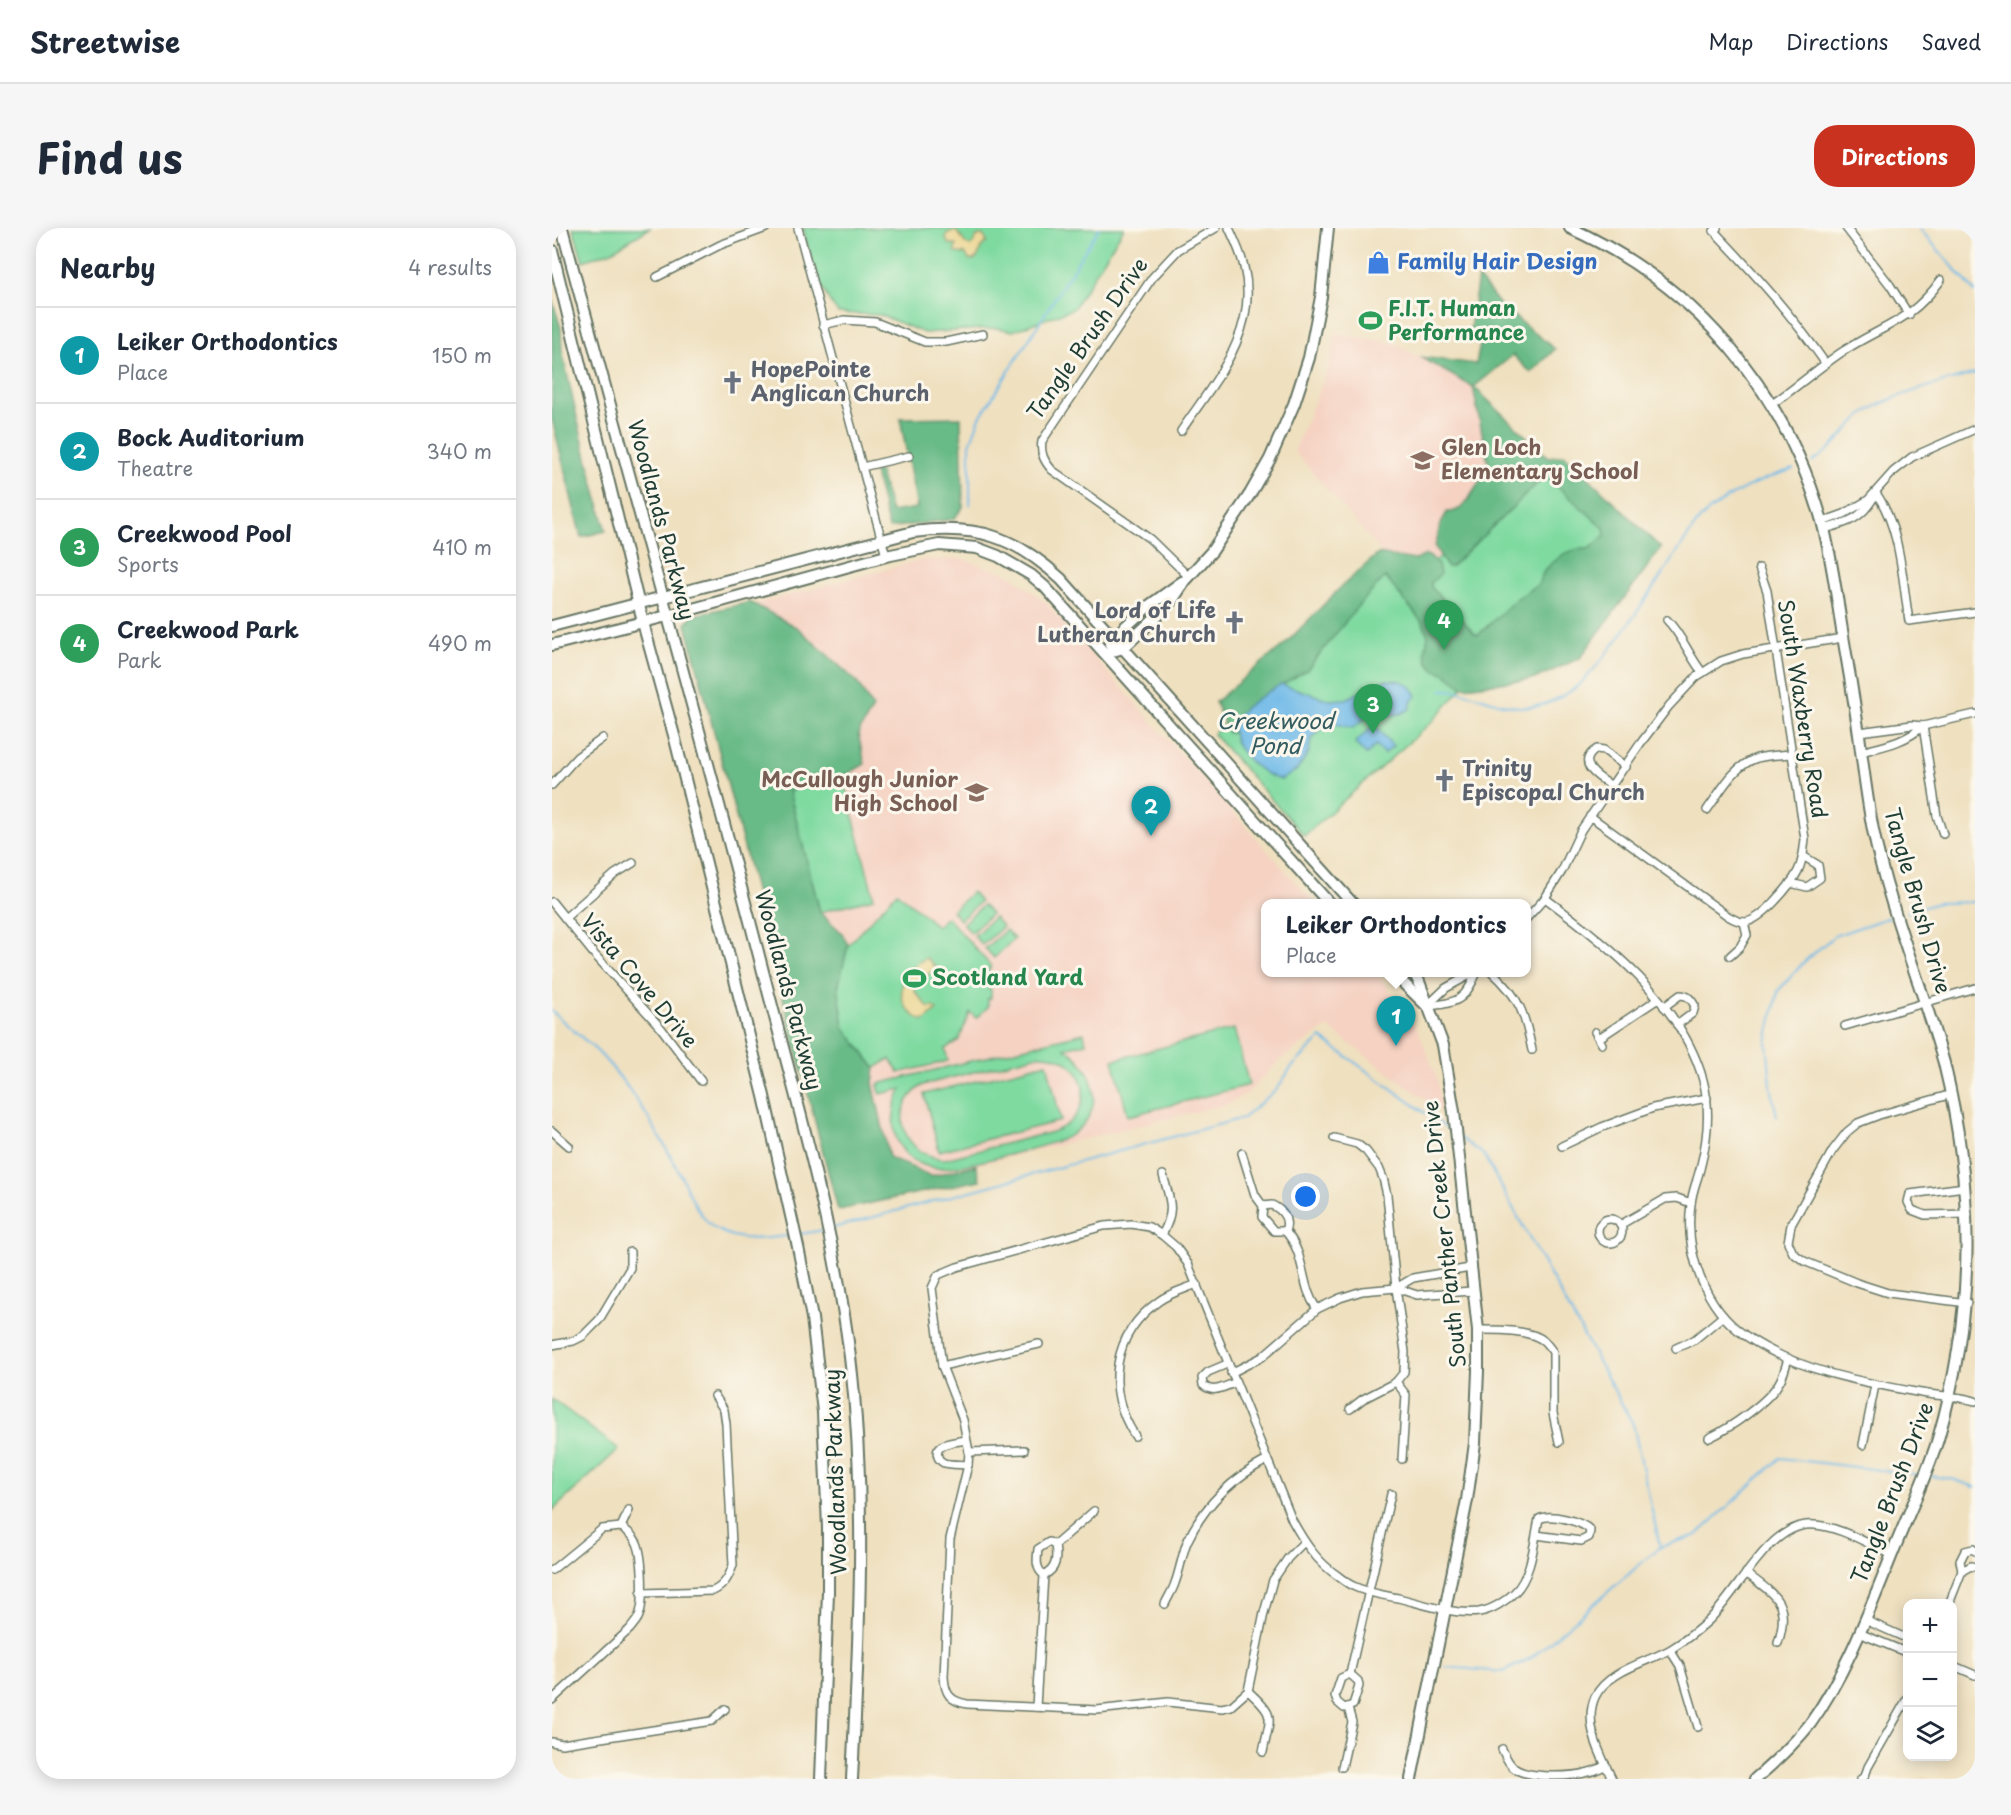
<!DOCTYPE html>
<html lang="en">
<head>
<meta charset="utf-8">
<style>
  :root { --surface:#fff; --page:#f6f6f7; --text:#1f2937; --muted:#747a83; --line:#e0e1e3; --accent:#c8321e }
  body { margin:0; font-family:"Playpen Sans",sans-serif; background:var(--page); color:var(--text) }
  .controls { position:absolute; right:18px; bottom:18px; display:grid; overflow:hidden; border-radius:12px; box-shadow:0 3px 15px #0003 }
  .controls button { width:54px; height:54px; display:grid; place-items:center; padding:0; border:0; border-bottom:2px solid var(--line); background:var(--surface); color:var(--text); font:30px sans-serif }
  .you { position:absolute; left:754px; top:969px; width:21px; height:21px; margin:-15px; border:4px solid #fff; border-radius:50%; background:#1a73e8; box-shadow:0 0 0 9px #1a73e833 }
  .badge { display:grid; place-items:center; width:39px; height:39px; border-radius:50%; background:var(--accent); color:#fff; font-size:20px; font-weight:700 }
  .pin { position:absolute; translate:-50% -50px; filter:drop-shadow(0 2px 3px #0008) }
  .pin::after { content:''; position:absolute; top:32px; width:21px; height:18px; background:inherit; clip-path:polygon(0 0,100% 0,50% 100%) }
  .popup { position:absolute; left:709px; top:671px; width:270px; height:78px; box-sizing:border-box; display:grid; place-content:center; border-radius:12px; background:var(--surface); filter:drop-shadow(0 2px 4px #0005); font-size:20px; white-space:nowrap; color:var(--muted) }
  .popup b { font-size:22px; color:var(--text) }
  .popup::after { content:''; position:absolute; left:50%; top:100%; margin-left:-12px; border:12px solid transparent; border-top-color:var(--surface) }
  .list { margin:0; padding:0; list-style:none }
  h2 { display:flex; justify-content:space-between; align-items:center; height:78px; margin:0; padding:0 24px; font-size:26px }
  h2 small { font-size:20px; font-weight:400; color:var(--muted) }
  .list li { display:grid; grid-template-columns:39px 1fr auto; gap:18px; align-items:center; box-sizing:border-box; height:96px; padding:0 24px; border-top:2px solid var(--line) }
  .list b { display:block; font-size:22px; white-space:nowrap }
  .list p { margin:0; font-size:20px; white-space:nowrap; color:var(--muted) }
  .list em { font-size:20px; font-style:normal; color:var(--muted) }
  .icon { flex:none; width:33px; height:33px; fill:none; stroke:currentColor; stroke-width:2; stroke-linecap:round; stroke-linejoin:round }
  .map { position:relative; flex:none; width:1423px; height:1551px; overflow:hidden; border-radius:24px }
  header { display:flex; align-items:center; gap:36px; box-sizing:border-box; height:84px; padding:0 30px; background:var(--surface); border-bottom:2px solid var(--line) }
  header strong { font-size:28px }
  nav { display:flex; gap:33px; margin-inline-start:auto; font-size:21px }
  .intro { display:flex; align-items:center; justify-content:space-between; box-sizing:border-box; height:144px; padding:0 36px }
  h1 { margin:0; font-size:42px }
  .button { padding:15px 27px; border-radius:24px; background:var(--accent); color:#fff; font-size:21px; font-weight:700 }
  main { display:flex; gap:36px; padding:0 36px }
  aside { flex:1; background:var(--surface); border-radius:24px; box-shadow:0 3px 15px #0003 }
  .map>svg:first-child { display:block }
</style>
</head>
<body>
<header>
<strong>Streetwise</strong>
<nav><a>Map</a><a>Directions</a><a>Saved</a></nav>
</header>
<div class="intro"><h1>Find us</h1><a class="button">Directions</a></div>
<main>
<aside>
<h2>Nearby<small>4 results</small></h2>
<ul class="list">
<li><span class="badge" style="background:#0f9aa8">1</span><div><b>Leiker Orthodontics</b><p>Place</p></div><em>150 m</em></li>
<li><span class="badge" style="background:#0f9aa8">2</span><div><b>Bock Auditorium</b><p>Theatre</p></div><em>340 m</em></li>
<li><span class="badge" style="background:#2e9e5b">3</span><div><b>Creekwood Pool</b><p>Sports</p></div><em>410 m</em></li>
<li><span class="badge" style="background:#2e9e5b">4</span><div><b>Creekwood Park</b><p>Park</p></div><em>490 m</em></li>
</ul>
</aside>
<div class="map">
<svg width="1423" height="1551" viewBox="0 0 1423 1551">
  <rect width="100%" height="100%" fill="#fbf7ec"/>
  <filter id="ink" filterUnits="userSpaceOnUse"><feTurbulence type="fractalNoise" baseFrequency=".0167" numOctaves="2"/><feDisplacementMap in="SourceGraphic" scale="12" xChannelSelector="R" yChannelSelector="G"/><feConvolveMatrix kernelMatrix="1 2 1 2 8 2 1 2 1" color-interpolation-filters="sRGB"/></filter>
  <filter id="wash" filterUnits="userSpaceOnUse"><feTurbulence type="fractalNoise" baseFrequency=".008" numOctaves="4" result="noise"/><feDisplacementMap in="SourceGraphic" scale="24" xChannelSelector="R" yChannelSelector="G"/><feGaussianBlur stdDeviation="1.35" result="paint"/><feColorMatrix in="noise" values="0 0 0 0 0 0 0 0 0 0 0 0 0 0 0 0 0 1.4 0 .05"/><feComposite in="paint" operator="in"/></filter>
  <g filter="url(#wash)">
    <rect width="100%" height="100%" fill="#efe0bf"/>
    <g fill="#f5d2c2">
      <polygon points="784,106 841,115 921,159 996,229 858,357 742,223 774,146"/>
      <polygon points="410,331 457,346 493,374 762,675 714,676 714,744 824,745 847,774 866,802 885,851 889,883 775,799 728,832 697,864 676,876 293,969 219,436 203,376 370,332"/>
    </g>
    <g fill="#7fdaa0" stroke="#4f8c6a" stroke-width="1.5" fill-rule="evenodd">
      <polygon points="21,0 98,0 60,23 31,33"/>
      <path d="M251 0H572L521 81 461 103 445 100 372 105 328 87 286 85C266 60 258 31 251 0Z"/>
      <polygon points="990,235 1095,339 1028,430 982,451 911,459 881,493 752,608 661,506 758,415 836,332 858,356"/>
      <polygon points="291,549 322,670 268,684 236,563"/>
      <polygon points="345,664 385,698 395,689 439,738 437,741 436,760 439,761 439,770 436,770 436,779 424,790 418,784 407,812 393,821 396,833 347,845 338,831 323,840 292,799 286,759 296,717"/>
      <polygon points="420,664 428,674 408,692 400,683"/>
      <polygon points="431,677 439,686 419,705 411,695"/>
      <polygon points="442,689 451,699 430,717 422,708"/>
      <polygon points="454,702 462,711 442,730 433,720"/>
      <polygon points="682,801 697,857 576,888 561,832"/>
      <path d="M532 805 534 815 513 820C545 841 555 884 519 907 506 916 402 942 386 940 344 937 331 895 350 861L328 866 326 856ZM487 827C538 826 548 888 500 904L393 931C351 928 334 881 371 857Z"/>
      <polygon points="495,835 509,893 387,923 372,866"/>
      <polygon points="0,1171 67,1221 0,1283"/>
    </g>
    <g fill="#67ba86" stroke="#437c5d" stroke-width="1.5">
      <path d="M926 49 948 77 1003 121 979 145 961 127 922 159 996 229 1013 227 1109 320 1028 430 982 451 911 459 893 445 883 442 875 433 873 424 876 408 871 395 833 349 807 377 755 442 712 467 686 487 680 505H676L663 474 734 415 790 358 826 326 857 331H865L874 327C884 331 887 336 888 347L879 354V359L922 405 926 407 964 371 986 357 992 343 998 337 1012 326 1026 321H1036L1041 318 1053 307 1052 300 995 249 990 251 899 339H895L883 319 889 295 895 284C900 284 904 283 909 280 915 275 935 243 936 235L921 159 868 129 924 136 929 112 917 108Z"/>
      <polygon points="0,71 9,100 10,123 26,194 54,303 29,309 0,191"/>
      <polygon points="409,189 411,279 402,291 337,300 322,244 328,244 339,284 365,280 348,190"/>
      <polygon points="198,374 246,400 304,453 321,480 306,506 313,536 291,549 237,563 268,684 290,705 296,717 286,759 292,799 323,840 321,855 337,929 379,948 424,937 428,952 286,982 134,396 139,388"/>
    </g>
    <g fill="#eeda9e" stroke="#868c69" stroke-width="1.5">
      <polygon points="404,3 414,16 418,18 420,17 425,8 431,7 435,14 429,19 426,28 422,32 417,32 414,26 404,25 403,23 404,17 397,16 394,11 395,5"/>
      <path d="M375 730 386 742 380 743 363 758V764L377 780 381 779 385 782 372 793C339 779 345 743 375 730Z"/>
    </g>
    <g fill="#6fbae8" stroke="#477c8e" stroke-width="1.5">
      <path d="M833 452C848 452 858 453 865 468L860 472 858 481 848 486 815 489 801 500 784 496 768 501 759 512 757 524 745 542 729 552C706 546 667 512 686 487 695 475 717 464 729 456L778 472 794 471Z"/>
      <polygon points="822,497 841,518 832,526 824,517 814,527 803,515"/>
    </g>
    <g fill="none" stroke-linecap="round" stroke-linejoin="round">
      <g stroke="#6fbae8" stroke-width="2">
        <polyline points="1367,0 1423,64"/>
        <path d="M1260 234C1280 222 1291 205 1307 190 1332 167 1390 156 1423 145"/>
        <polyline points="418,277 418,216 428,189 547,0"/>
        <path d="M890 462C920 461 948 482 979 479 998 477 1021 464 1034 450 1070 411 1098 363 1128 320 1135 310 1141 299 1149 290 1174 266 1208 252 1241 241"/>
        <polyline points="1355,684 1386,675 1423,674"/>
        <path d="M0 783C15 798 33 811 48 826 81 861 104 901 127 944 136 962 146 990 164 1001 187 1015 214 1011 240 1007"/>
        <polyline points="1225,889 1219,858 1215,814 1226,763 1253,733 1282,708 1338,689"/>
        <polyline points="281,1000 691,890 725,861 739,840 769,810 901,905"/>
        <polyline points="248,1006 272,1002"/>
        <polyline points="1378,1248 1400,1251 1423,1259"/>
        <polyline points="1108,1319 1145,1307 1228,1230 1369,1247"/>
        <polyline points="894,1439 951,1444 979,1430 1108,1319 1081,1196 931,926 908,910"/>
      </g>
    </g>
  </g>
  <g filter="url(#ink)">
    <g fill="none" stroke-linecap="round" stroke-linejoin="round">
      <defs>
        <g id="street">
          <polyline points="246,0 334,328"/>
          <path d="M1165 0 1162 3C1204 47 1239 86 1274 136"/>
          <polyline points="1294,0 1338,57 1357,87"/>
          <polyline points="105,49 168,17 214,0"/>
          <polyline points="271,97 292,92 323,94 373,114 394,114 431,106"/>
          <path d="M1220 176C1244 160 1266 140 1290 124 1331 97 1358 95 1389 52"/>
          <path d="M629 203C662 154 708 103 692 39 689 25 683 13 677 0"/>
          <polyline points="310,239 357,228"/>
          <path d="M1324 265C1349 301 1350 350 1357 393L1423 384"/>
          <polyline points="1270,294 1292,286 1316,272 1341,244 1360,229 1423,201"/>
          <path d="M1272 301C1296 295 1311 290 1323 267"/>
          <path d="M637 349 598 311 500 242C492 233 488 225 490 213L600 50 626 22 664 0"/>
          <path d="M1115 392C1130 407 1137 428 1150 444"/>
          <polyline points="1371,498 1385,588 1391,606"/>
          <polyline points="1307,504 1360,497 1371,498 1423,486"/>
          <path d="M1309 524C1332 518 1354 514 1371 498"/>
          <polyline points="0,557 25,529 51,510"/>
          <path d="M1060 558C1047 550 1022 535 1045 521L1052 522 1074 539"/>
          <path d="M1155 582C1169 563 1181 538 1205 530 1216 527 1228 527 1239 526"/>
          <path d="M1038 588 1176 688C1181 691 1186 694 1193 694 1209 693 1239 657 1246 643 1251 633 1252 621 1253 611L1215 363 1207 340"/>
          <polyline points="1238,655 1255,659 1268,650 1266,637 1251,628"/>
          <path d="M993 670C1054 715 1130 775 1151 852 1159 882 1156 911 1148 941 1145 953 1140 964 1139 976 1132 1024 1153 1081 1194 1108 1245 1143 1310 1154 1369 1165 1387 1168 1406 1168 1423 1173"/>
          <polyline points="0,674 42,726 109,800 149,853"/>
          <polyline points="13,690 63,646 81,635"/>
          <polyline points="974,691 993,670 1010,643 1029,602 1088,516 1117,478 1144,449 1169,433 1191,426 1291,410"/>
          <polyline points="1178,728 1188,719 1195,707 1192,694"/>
          <path d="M940 744C968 769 973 787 980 822"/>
          <path d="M875 778C905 775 913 773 925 744"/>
          <polyline points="875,778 894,760 923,744"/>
          <path d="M1112 779 1128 767C1136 767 1139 771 1143 778L1141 785 1125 797"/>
          <polyline points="1293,798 1423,760"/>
          <polyline points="1043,804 1050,816"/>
          <polyline points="1047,810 1106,771"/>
          <polyline points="1400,866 1327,887 1306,895 1295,904 1281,922 1239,997 1236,1014 1241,1025 1252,1033 1305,1055 1336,1065 1415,1075"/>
          <polyline points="0,903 17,918"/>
          <polyline points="782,910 805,916 814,923 827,940 831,950 835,967 844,1060 853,1124 852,1144 844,1154 811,1171 798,1181"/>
          <polyline points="1010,918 1050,899 1101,880 1155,870"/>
          <path d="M690 925 703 967 711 978 710 989 722 1003H733C738 991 730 982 720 977L711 978"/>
          <polyline points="1413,959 1358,966 1356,974 1360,982 1373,987 1416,986"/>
          <circle cx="1058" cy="1003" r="12"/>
          <polyline points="1068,997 1113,971 1125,970 1139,975"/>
          <path d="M733 1003C755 1027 747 1056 765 1081"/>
          <path d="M610 1007C624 981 618 973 611 947"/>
          <polyline points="844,1060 861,1050 918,1040"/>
          <path d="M926 1102C942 1102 978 1101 992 1113 995 1116 998 1120 1001 1124V1185L1007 1214"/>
          <polyline points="0,1117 21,1113 31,1108 47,1092 78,1040 78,1024"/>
          <polyline points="1124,1120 1142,1112 1171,1088"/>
          <path d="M675 1136 656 1144 650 1150 651 1157C661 1166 671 1159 682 1155"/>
          <polyline points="390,1138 487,1116"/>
          <polyline points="679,1145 710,1129 765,1081 788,1070 810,1063 844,1060 865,1067 920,1063"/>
          <polyline points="844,1154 854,1167 850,1231"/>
          <path d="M583 1208C553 1161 560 1106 607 1073 618 1065 633 1061 645 1056"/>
          <path d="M1157 1210C1178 1200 1218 1173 1228 1153 1232 1146 1234 1138 1236 1130"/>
          <path d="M414 1212C405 1214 381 1214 386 1229 387 1232 390 1234 392 1235 399 1237 409 1236 416 1237"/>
          <polyline points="1311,1217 1323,1157"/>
          <polyline points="417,1224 472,1222"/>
          <polyline points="69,1299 77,1282"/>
          <path d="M752 1314 736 1330 721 1352 712 1385 696 1463 679 1478 670 1480 616 1474 545 1482 415 1476C398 1473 393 1466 392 1449L398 1311 416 1237 417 1224 411 1192 390 1138 380 1060 386 1047 405 1039 552 998 579 996 597 999 610 1007 624 1019 636 1036 740 1292C752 1314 765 1334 786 1348 791 1352 796 1356 801 1358 815 1365 831 1367 846 1370 871 1376 901 1387 927 1384 940 1382 954 1373 963 1364 980 1347 982 1313 987 1291 998 1285 1029 1293 1038 1302L1037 1309 1029 1313 984 1307"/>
          <polyline points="503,1317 542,1283"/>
          <polyline points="0,1342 50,1301 69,1299"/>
          <polyline points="1410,1343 1408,1333 1413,1323 1421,1321 1423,1323"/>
          <path d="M1194 1345C1223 1367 1239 1375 1226 1415"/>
          <path d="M89 1365 161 1363C172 1358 177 1349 181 1337L174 1196 172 1182 163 1168"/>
          <path d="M613 1376C616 1369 621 1362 623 1355 628 1342 630 1327 635 1314 652 1277 679 1251 715 1232"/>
          <polyline points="1397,1376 1410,1343 1419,1338 1423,1339"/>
          <polyline points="1313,1392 1356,1411"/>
          <polyline points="1307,1405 1356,1425"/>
          <polyline points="1118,1422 1128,1438 1146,1499"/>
          <polyline points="1400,1437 1423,1447"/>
          <polyline points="798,1446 839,1266"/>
          <polygon points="798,1446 806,1453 807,1458 801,1477 792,1480 785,1474 783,1468 789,1450"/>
          <path d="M696 1463C725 1489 718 1488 711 1524"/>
          <path d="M0 1472 78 1401C80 1398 84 1394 86 1390 93 1377 91 1329 85 1315 81 1307 76 1303 69 1299"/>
          <path d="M484 1479 492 1347C483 1340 485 1331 486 1321L497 1314 503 1317C505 1330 505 1341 492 1347"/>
          <polyline points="0,1514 10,1516 160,1493 173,1481"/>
          <path d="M950 1521C953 1528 956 1535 962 1540 976 1551 1020 1549 1037 1544 1043 1543 1048 1540 1054 1537"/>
          <polyline points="790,1539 800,1494 796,1480"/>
          <path d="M1060 1551C1049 1527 1031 1496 1043 1469 1055 1443 1096 1434 1119 1421 1132 1413 1144 1404 1155 1394 1184 1368 1213 1302 1254 1297 1280 1294 1317 1316 1340 1327"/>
          <polyline points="1309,1551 1313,1548 1316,1539 1356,1469"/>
        </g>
        <g id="secondary">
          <path d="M1018 0C1143 56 1233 163 1270 293 1279 327 1284 362 1289 396 1295 433 1302 470 1307 507 1311 539 1315 571 1321 602 1337 681 1370 757 1392 835 1423 962 1423 1084 1386 1211 1374 1250 1356 1286 1341 1324 1317 1383 1295 1444 1258 1496 1242 1516 1223 1534 1203 1551"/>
          <path d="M0 398 361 304C425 296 462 308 509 351L801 676"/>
          <polyline points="558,416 561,410 594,380 630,354"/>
          <polyline points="0,417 115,388 334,328 387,317 425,320 446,328 479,347 493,359 778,676"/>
          <polyline points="554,425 571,420 617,377 633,353 660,323 698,266 718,231 742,176 757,130 769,69 776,0"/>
          <polyline points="840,744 875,778"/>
          <polyline points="859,1551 915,1272 923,1215 926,1143 926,1102 902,884 891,817 866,751 861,744"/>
        </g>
        <g id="primary">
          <path d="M10 0C75 242 143 482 206 724 240 858 281 991 298 1129 315 1269 307 1410 300 1551"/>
          <polyline points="0,22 94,406 123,511 212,868 246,1019 260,1090 271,1184 276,1299 276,1364 269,1551"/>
        </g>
      </defs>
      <use href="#street" stroke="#687665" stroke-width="10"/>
      <use href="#secondary" stroke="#687665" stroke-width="14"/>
      <use href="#primary" stroke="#687665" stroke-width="14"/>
      <use href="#street" stroke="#fff" stroke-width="7"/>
      <use href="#secondary" stroke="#fff" stroke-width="10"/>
      <use href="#primary" stroke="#fff" stroke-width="10"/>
    </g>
  </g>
  <defs>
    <symbol id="shop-bare" viewBox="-9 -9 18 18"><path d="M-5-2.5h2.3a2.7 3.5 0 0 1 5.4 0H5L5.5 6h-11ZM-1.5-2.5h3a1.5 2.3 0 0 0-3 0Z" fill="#3f7fe0" stroke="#fbf7ec" stroke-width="2.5" paint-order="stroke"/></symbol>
    <symbol id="stadium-bare" viewBox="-9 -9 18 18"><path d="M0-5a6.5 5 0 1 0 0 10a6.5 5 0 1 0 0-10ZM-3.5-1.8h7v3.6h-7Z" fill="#2e9e5b" stroke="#fbf7ec" stroke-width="2.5" paint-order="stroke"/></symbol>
    <symbol id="church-bare" viewBox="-9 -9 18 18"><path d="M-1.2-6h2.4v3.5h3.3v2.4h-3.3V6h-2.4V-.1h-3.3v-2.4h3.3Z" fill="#6b7280" stroke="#fbf7ec" stroke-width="2.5" paint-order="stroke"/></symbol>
    <symbol id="school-bare" viewBox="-9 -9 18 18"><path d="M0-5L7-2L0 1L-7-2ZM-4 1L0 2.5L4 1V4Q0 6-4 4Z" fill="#8d6e63" stroke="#fbf7ec" stroke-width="2.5" paint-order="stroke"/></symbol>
  </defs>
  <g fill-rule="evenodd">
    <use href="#shop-bare" x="810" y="18" width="33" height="33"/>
    <use href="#stadium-bare" x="802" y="76" width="33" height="33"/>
    <use href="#church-bare" x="164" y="138" width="33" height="33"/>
    <use href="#school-bare" x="854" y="216" width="33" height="33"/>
    <use href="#church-bare" x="666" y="378" width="33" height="33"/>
    <use href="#church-bare" x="876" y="536" width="33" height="33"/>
    <use href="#school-bare" x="408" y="548" width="33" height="33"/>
    <use href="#stadium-bare" x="346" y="734" width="33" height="33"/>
  </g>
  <g text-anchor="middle" stroke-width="6" stroke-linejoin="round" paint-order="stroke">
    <g font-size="21" font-weight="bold" fill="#366cbe" stroke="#fbf7ec" text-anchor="start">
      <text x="845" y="41">Family Hair Design</text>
    </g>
    <g font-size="21" font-weight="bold" fill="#27864d" stroke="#fbf7ec" text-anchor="start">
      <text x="836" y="88">F.I.T. Human<tspan x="836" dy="24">Performance</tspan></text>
      <text x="380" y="757">Scotland Yard</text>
    </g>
    <g font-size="21" fill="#1f3d34" stroke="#fbf7ec">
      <text transform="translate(536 111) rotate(-55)" y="7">Tangle Brush Drive</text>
      <text transform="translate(109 292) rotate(75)" y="7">Woodlands Parkway</text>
      <text transform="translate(1250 481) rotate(81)" y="7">South Waxberry Road</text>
      <text transform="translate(1365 673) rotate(74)" y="7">Tangle Brush Drive</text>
      <text transform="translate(87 753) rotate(50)" y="7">Vista Cove Drive</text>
      <text transform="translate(236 762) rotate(75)" y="7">Woodlands Parkway</text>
      <text transform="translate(893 1006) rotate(-96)" y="7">South Panther Creek Drive</text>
      <text transform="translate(284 1244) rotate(-92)" y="7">Woodlands Parkway</text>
      <text transform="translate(1341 1265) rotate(-69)" y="7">Tangle Brush Drive</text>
    </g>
    <g font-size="21" font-weight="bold" fill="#5b616d" stroke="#fbf7ec" text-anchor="start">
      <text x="199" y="149">HopePointe<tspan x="199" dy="24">Anglican Church</tspan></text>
      <text x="664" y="390" text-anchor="end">Lord of Life<tspan x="664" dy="24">Lutheran Church</tspan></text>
      <text x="910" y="548">Trinity<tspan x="910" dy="24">Episcopal Church</tspan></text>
    </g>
    <g font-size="21" font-weight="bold" fill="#785e54" stroke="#fbf7ec" text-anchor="start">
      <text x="889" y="227">Glen Loch<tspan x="889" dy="24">Elementary School</tspan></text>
      <text x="406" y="559" text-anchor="end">McCullough Junior<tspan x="406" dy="24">High School</tspan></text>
    </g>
    <g font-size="22" font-style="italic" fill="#335c61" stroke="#fbf7ec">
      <text x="723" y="501">Creekwood<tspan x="723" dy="25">Pond</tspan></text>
    </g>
  </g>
</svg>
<div class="controls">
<button>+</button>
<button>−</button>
<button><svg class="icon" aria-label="layers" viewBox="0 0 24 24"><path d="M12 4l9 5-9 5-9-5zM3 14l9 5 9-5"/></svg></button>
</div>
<div class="you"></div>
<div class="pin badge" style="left:844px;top:818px;background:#0f9aa8">1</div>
<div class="popup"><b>Leiker Orthodontics</b>Place</div>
<div class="pin badge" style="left:599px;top:608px;background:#0f9aa8">2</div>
<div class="pin badge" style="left:821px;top:506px;background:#2e9e5b">3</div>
<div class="pin badge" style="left:892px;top:422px;background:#2e9e5b">4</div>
</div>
</main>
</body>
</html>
